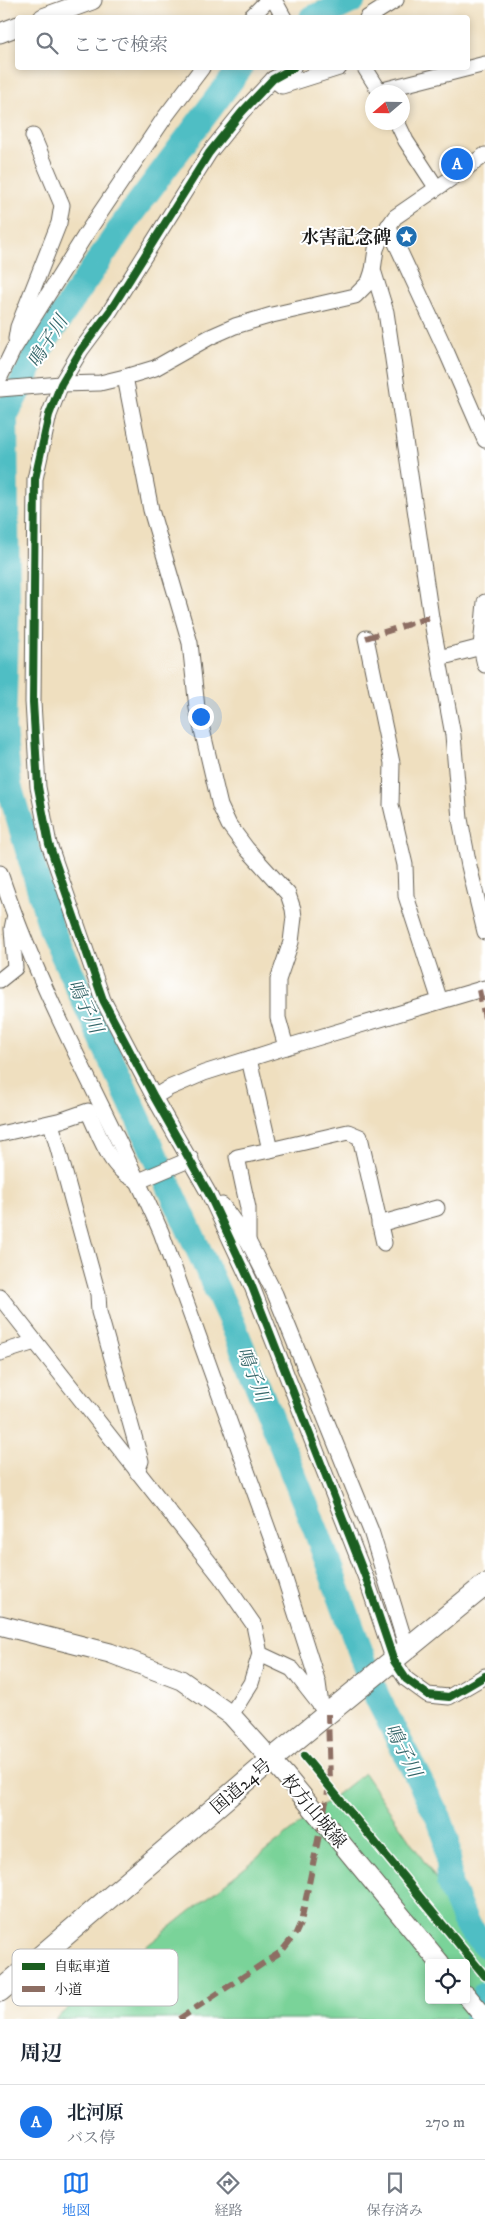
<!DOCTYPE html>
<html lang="ja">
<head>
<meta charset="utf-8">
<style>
  :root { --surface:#fff; --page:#f2f2f3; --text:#1f2937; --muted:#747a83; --line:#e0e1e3; --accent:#1a73e8 }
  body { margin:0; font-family:"IM FELL DW Pica","Noto Serif JP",serif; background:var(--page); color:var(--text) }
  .controls { position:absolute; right:15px; bottom:15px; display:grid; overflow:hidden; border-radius:5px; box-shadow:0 2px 8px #0003 }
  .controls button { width:45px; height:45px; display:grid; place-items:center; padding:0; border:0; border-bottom:1px solid var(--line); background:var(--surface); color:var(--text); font:25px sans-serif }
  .compass { position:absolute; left:365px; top:85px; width:45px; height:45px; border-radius:50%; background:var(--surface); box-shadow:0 2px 8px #0003; rotate:250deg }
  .you { position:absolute; left:200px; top:716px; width:18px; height:18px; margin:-12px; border:4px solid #fff; border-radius:50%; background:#1a73e8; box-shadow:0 0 0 8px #1a73e833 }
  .badge { display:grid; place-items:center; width:32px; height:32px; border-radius:50%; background:var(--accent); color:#fff; font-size:16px; font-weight:700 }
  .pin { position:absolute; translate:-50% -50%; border:2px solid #fff; box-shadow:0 1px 5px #0006 }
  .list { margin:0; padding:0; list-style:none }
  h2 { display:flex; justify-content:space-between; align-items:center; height:65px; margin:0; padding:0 20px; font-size:21px }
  h2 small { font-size:16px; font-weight:400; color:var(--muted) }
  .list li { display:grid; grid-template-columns:32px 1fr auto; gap:15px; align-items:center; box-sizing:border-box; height:75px; padding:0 20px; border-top:1px solid var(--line) }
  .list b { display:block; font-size:19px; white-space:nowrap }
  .list p { margin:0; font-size:16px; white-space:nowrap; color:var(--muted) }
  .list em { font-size:16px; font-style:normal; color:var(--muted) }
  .icon { flex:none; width:28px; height:28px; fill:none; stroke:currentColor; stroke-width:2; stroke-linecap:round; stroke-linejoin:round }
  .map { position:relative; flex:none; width:485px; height:2019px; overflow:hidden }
  .search { position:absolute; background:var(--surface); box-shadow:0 2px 8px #0003; left:15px; right:15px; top:15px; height:55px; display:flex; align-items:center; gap:12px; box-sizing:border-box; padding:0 18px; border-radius:5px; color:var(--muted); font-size:19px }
  .sheet { height:140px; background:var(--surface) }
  nav { display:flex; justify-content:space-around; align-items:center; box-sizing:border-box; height:70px; border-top:1px solid var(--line); background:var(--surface); font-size:14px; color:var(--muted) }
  nav a { display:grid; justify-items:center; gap:2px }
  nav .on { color:var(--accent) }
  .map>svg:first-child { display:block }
</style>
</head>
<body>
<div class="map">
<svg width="485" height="2019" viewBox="0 0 485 2019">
  <rect width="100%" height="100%" fill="#fff"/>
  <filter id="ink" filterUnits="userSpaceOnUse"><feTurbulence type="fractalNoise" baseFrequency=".02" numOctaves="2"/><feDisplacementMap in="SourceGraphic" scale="10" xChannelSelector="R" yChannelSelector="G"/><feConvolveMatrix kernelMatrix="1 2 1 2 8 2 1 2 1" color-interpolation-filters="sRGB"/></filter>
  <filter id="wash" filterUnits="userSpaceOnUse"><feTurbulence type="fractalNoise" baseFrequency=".0096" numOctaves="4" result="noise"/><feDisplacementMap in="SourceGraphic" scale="20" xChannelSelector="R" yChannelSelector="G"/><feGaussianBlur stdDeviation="1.12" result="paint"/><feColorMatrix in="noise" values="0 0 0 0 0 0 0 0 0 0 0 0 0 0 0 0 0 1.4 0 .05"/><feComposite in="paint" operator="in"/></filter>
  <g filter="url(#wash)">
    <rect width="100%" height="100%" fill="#efdfbf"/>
    <path fill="#7ad399" stroke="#4b785a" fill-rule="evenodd" d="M364 1773 485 1951V2019H55ZM429 1963H466V2000H429Z"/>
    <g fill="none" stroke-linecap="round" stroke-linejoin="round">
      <g stroke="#4fbec4" stroke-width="26">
        <polyline points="312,18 333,10 353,0"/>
        <polyline points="240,68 127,219 76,294 37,353 5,416 7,600 3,728 9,786 52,931 233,1325 317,1533 377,1697 440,1821 447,1841 449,1883 466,1924 485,1945"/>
        <polyline points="477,2019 485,1994"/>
      </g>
    </g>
  </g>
  <g filter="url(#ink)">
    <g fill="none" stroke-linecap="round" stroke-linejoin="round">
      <defs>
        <g id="minor">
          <polyline points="274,0 284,18"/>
          <polyline points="250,18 268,0"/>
          <polyline points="367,18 396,0"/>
          <polyline points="293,68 273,79 242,112 209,153 110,311 81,350 61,384 49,415 35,479 33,702 38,787 49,844 103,1000 154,1097 209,1194 251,1284 367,1581 394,1661 406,1679 428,1695 449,1697 485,1676"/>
          <polyline points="365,68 380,92"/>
          <polyline points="273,79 282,86 339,68"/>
          <polyline points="379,91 485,64"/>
          <polyline points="397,122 406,141 436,187"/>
          <polyline points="388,226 447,353 485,440"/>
          <polyline points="373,270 386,312 431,617 453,735 460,819 469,866 485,932"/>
          <polyline points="16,339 18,327 59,223 62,205 33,136"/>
          <polyline points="0,377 13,350 86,234 165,117 202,68"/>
          <polyline points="125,377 151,510 190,643 197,708 220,806 229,825 247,849 288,894 293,909 294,917 291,942 278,980 278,1018 286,1047"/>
          <polyline points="0,389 61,384 100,383 125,377 155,368 210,337 235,326 272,315 355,296 369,282 373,270 376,249 381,237 395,217 485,155"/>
          <polyline points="485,602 481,647 485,665"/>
          <polyline points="366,638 392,763 391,805 405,865 406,896 440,1001"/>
          <polyline points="439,658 485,646"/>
          <path d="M0 873C41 998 108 1111 161 1232L278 1557 318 1683 321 1705"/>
          <polyline points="0,980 15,968 12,929 14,919"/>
          <polyline points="249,1059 270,1150 348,1132 360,1137 384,1243"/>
          <polyline points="154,1097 169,1088 204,1073 286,1047 485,988"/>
          <polyline points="51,1123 98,1294 99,1312 141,1461 137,1472"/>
          <path d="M0 1134 62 1120 88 1111C100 1136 110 1172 139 1181L191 1159"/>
          <polyline points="222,1205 248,1241 275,1294 371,1531 407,1649"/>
          <polyline points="379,1224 437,1208"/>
          <polyline points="248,1241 248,1208 237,1157 270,1150"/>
          <polyline points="0,1297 220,1576 254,1625 260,1654 292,1669 321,1706"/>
          <polyline points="0,1353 35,1342"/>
          <polyline points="231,1715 251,1683 260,1654"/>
        </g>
        <g id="major">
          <polyline points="43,18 92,0"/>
          <polyline points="0,33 18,26"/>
          <polyline points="0,1625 110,1653 181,1680 231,1715 285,1775 440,1963"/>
          <polyline points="466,1995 485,2018"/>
        </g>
        <polyline id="highway" points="0,1991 271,1760 485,1585"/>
      </defs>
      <use href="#minor" stroke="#666055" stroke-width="17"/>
      <use href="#major" stroke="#666055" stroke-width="21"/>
      <use href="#highway" stroke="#666055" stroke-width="23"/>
      <use href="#minor" stroke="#fff" stroke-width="15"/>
      <use href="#major" stroke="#fff" stroke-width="19"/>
      <use href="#highway" stroke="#fff" stroke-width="21"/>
      <g stroke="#8d6e63" stroke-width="6" stroke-dasharray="12 6" stroke-linecap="butt">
        <polyline points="366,638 431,617"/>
        <polyline points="479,990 485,1018"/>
        <polyline points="179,2019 282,1951 296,1933 301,1922 330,1782 328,1714"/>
      </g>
      <defs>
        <g id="cycleway">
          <polyline points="293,68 273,79 242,112 209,153 110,311 81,350 61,384 49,415 35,479 33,702 38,787 49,844 103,1000 154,1097 209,1194 251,1284 367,1581 394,1661 406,1679 428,1695 449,1697 485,1676"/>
          <polyline points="304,1756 485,1976"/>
        </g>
      </defs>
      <use href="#cycleway" stroke="#fff" stroke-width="11"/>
      <use href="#cycleway" stroke="#1b5e20" stroke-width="8"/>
    </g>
  </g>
  <defs>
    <symbol id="sight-disc" viewBox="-11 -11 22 22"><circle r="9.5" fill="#1f6fb2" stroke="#fff"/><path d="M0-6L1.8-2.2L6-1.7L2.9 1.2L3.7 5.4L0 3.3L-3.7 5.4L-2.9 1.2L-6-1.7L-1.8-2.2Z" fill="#fff"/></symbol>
  </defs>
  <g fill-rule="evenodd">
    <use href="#sight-disc" x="394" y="224" width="25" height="25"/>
  </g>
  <g text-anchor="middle" stroke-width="4" stroke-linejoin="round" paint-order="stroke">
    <g font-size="18" font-weight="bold" fill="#1c1c1c" stroke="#fff" text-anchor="end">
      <text x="391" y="243">水害記念碑</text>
    </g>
    <g font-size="18" fill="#1c1c1c" stroke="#fff">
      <text transform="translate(241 1786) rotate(-41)" y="6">国道24号</text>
      <text transform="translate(314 1811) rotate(50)" y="6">枚方山城線</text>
    </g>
    <g font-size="19" font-style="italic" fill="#336568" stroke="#fff">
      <text transform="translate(47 341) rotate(-58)" y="7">鳴子川</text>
      <text transform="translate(86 1006) rotate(65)" y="7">鳴子川</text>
      <text transform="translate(254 1374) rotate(68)" y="7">鳴子川</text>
      <text transform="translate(404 1750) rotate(63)" y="7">鳴子川</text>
    </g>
  </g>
  <rect x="12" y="1949" width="166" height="57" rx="8" fill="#fff" stroke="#bbb" stroke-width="1"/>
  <rect x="22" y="1963" width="23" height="7" fill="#1b5e20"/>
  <rect x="22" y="1986" width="23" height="6" fill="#8d6e63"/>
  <g font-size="14" fill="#1c1c1c">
    <text x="54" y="1971">自転車道</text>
    <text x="54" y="1994">小道</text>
  </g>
</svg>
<div class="controls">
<button><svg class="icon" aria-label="locate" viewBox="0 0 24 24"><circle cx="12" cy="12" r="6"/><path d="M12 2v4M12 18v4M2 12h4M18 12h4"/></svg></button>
</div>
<svg class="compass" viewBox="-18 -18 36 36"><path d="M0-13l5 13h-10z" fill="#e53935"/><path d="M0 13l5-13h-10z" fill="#747a83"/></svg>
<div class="you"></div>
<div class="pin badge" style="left:457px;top:164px">A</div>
<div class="search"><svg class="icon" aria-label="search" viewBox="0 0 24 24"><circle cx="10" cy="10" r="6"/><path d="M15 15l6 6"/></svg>ここで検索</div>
</div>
<section class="sheet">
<h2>周辺<small></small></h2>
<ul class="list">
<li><span class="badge">A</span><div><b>北河原</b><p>バス停</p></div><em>270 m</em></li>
</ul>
</section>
<nav>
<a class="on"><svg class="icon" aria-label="map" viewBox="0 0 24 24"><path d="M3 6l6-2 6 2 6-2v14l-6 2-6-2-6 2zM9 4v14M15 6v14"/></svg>地図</a>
<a><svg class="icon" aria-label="directions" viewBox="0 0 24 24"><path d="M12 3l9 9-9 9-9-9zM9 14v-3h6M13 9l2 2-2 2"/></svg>経路</a>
<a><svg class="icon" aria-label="saved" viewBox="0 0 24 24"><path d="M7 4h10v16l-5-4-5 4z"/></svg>保存済み</a>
</nav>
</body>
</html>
